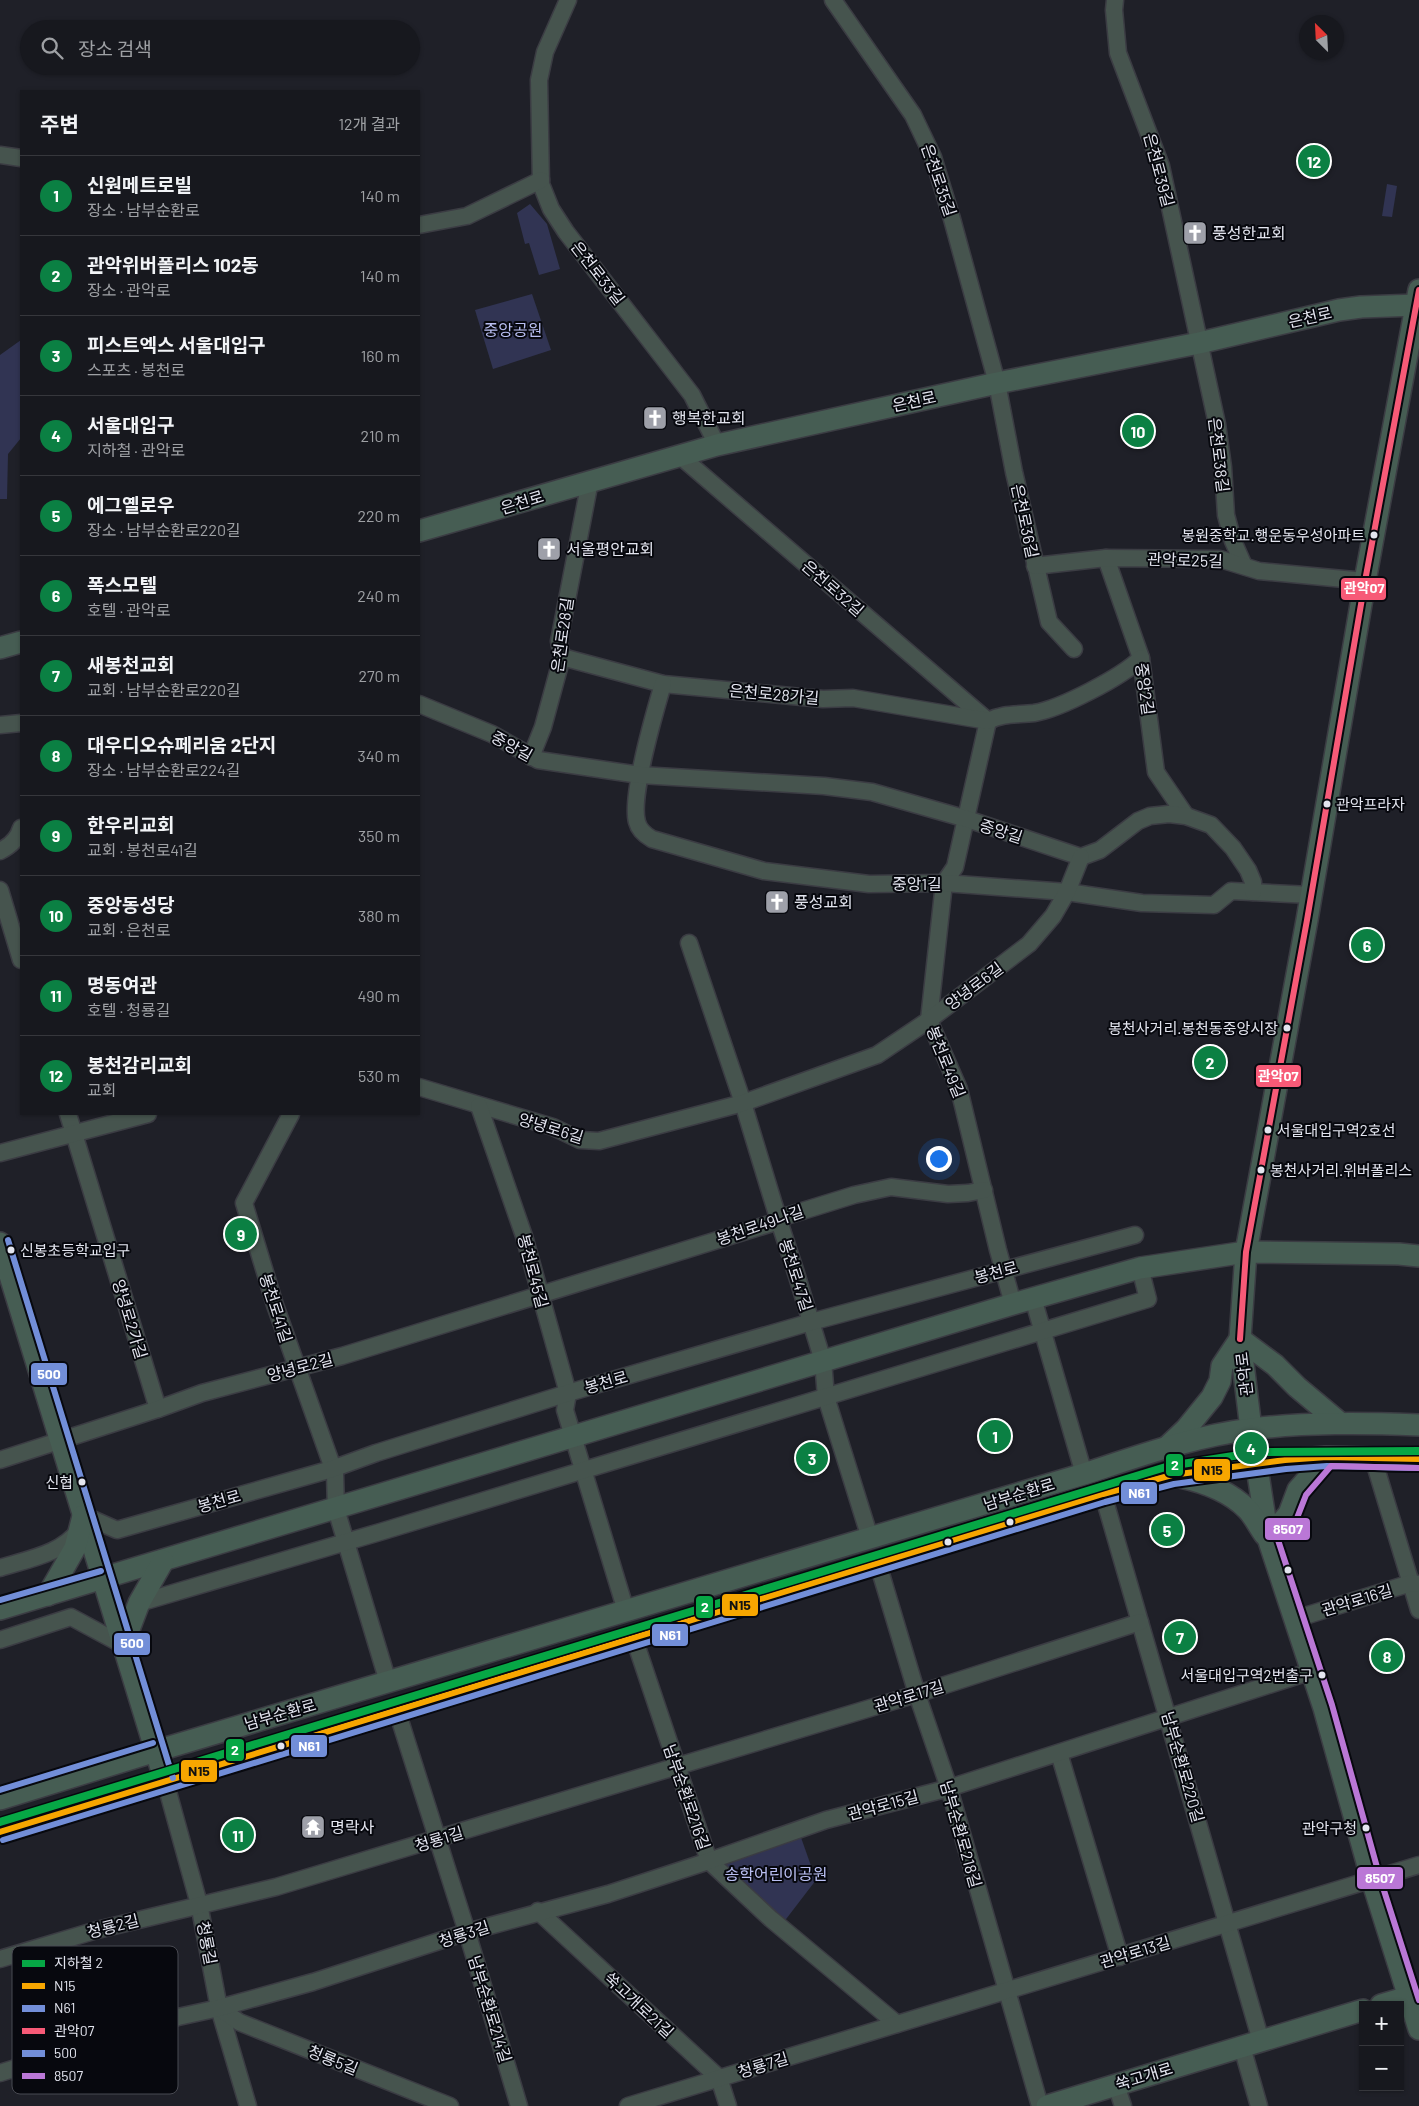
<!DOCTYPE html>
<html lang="ko">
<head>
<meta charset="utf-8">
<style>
  :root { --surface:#17181e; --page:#24252b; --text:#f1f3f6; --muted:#9ea0a4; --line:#36373c; --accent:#0b8043 }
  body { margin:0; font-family:Barlow,"Noto Sans KR",sans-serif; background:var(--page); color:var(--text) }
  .controls { position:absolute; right:15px; bottom:15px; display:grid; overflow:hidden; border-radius:0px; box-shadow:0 1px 4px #0004 }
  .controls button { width:45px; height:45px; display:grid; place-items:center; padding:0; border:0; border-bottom:1px solid var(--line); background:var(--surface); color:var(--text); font:25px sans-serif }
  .compass { position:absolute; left:1299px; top:15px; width:45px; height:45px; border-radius:50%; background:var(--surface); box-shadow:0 1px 4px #0004; rotate:336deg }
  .you { position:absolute; left:938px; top:1158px; width:18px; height:18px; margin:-12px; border:4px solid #fff; border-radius:50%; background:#1a73e8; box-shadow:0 0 0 8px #1a73e833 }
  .badge { display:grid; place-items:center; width:32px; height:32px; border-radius:50%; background:var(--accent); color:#fff; font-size:16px; font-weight:700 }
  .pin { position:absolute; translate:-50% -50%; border:2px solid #fff; box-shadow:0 1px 5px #0006 }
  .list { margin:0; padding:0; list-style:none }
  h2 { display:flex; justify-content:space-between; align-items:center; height:65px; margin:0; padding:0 20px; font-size:21px }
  h2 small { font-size:16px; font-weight:400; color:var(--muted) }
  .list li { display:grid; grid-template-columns:32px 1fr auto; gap:15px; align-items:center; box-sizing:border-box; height:80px; padding:0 20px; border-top:1px solid var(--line) }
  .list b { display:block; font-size:19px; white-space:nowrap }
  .list p { margin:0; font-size:16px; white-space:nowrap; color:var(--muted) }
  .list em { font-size:16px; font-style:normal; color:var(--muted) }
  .icon { flex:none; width:28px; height:28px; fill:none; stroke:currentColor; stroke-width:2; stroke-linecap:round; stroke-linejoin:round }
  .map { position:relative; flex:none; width:1419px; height:2106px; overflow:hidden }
  .search { position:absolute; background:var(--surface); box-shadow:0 1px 4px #0004; left:20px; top:20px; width:400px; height:55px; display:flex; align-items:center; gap:12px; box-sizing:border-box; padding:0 18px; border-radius:28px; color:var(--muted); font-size:19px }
  .panel { position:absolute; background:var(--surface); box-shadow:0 1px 4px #0004; left:20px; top:90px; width:400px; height:1025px; border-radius:0px }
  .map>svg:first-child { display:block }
</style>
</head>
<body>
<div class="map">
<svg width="1419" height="2106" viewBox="0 0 1419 2106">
  <rect width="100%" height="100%" fill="#1f2028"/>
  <g fill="#313453">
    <polygon points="1387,184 1397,186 1392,217 1382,216"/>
    <polygon points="530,204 547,224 560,269 539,275 529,243 525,244 517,213"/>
    <polygon points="532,294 551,350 493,369 475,310"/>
    <polygon points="21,340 21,438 8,454 7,499 0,499 0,355"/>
    <polygon points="798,1829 816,1880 780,1927 709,1861"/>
  </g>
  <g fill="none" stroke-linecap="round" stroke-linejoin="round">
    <defs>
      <g id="minor">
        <polyline points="568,0 545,52 539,80 541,184 551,209 566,232 692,395 717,445"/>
        <polyline points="833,0 913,115 933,157 952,219 997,383 1014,472 1049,622 1074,649"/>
        <polyline points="1115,0 1114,10 1118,53 1161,166 1217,424 1223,467 1226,515 1233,541 1244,566"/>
        <polyline points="0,155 21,158"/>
        <polyline points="419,225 467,216 541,180"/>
        <polyline points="679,455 988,721 955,867 944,883 929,1020 959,1089 998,1250 1013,1304"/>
        <polyline points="1106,558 1141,658 1156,772 1186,816"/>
        <polyline points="1035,566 1106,558 1220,559 1259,571 1365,581"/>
        <path d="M562 657 663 684 823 699 853 698 988 721C1003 713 1017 715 1034 713 1060 709 1122 677 1141 658"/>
        <path d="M663 684C655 711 630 797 637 822 639 830 645 835 652 839L764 871 869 884 944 883 1067 892 1142 903 1214 905 1231 891 1311 895"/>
        <polyline points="419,704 492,734 538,760 640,775 824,786 872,792 967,819 1081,857 1100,850 1138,821 1150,816 1169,814 1186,816 1211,825 1233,848 1248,870 1253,882 1253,892"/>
        <polyline points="0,725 21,723"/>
        <polyline points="531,757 543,727 562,657 559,641 590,481"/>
        <path d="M0 851C10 846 18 839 21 828"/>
        <polyline points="0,890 21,960"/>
        <polyline points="689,943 743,1103 779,1221 796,1273 823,1361 826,1397 870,1538"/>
        <polyline points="419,1087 553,1127 580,1140 599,1141 743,1103 877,1055 929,1020 1029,944 1053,916 1067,892 1081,857"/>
        <polyline points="479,1106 524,1236 568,1393 565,1410 626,1611"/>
        <polyline points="68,1114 158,1409"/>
        <polyline points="291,1114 244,1203 275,1305 335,1474 336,1509 388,1682"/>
        <polyline points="0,1153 148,1114"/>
        <polyline points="1033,1298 1084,1474"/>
        <polyline points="1373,1458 1419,1610"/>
        <polyline points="0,1460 158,1409 202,1393 342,1356 779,1221 783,1217 854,1195 891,1187 948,1194 968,1193 984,1190"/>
        <polyline points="1103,1494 1261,2041"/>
        <polyline points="83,1515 117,1530 332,1469 376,1453 568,1393 811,1322 1135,1235"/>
        <polyline points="878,1564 917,1694 949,1788 1040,2106"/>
        <path d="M0 1568C28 1559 62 1554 80 1529"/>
        <polyline points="139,1603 380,1532 1148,1299 1140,1268"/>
        <polyline points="1295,1619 1411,1583 1419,1584"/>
        <polyline points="634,1638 709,1861 771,1919 897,2024"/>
        <polyline points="0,1640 71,1617 123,1645"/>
        <polyline points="397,1711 467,1932 519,2106"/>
        <polyline points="1059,1753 1120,1957"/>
        <polyline points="165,1781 199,1904 219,2008 248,2106"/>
        <polyline points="538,1911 719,2078 728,2106"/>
        <polyline points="0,1959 97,1930 276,1887 917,1694 1140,1622"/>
        <polyline points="219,2008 239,2022 450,2106"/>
        <polyline points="1242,2047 1259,2106"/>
        <polyline points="0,2073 178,2017 219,2008 313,1982 467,1932 608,1894 709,1861 826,1820 949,1788 1312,1671"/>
        <polyline points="1116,2085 1123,2106"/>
        <polyline points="628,2106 1419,1865"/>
      </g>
      <g id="major">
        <polyline points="1419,290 1365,581 1307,920 1246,1252 1240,1339 1251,1429 1268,1538 1324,1708 1372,1880 1419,2029"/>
        <polyline points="419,531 717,445 997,383 1199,343 1339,310 1361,307 1417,305"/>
        <polyline points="0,648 21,642"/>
        <polyline points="0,1243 165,1781"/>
        <polyline points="1240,1339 1275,1365 1297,1387 1340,1423"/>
        <polyline points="1167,1447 1186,1429 1212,1397 1220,1381 1222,1366 1240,1339"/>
        <path d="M1180 1477C1204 1482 1229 1491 1247 1509 1254 1516 1259 1527 1265 1535"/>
        <polyline points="1268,1538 1289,1514 1298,1490 1327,1457"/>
        <polyline points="48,1595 75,1548 83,1516"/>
        <polyline points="0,1609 1013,1304 1140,1268 1246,1252 1399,1254 1419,1256"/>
        <polyline points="123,1645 139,1603 163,1561"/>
        <path d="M0 1799 156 1751 1084 1474C1139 1456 1194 1436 1252 1429 1307 1422 1364 1423 1419 1425"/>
        <polyline points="0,1832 1103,1494 1172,1475 1285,1460 1327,1457 1419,1459"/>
        <polyline points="1381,2005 1408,1997"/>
        <polyline points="1047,2106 1363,2010"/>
      </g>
    </defs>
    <use href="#minor" stroke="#3b3c43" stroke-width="19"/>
    <use href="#major" stroke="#3b3c43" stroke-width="24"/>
    <use href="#minor" stroke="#46544e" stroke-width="16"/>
    <use href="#major" stroke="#465d53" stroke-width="21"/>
    <defs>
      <polyline id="bus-1" points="0,1832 1103,1494 1172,1475 1285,1460 1327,1457 1419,1459"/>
      <polyline id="bus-2" points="3,1840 1105,1502 1174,1484 1286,1469 1327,1466 1419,1468"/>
      <polyline id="bus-3" points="1240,1339 1246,1252 1307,920 1365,581 1419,290"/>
      <g id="bus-4">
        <polyline points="8,1240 173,1778"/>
        <polyline points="0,1600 101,1571"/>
        <polyline points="0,1790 153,1743"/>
      </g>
      <polyline id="bus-5" points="1419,1468 1331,1466 1306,1495 1297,1518 1278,1540 1332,1705 1380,1878 1419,2000"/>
    </defs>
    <use href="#bus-1" stroke="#07080e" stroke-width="10"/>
    <use href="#bus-2" stroke="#07080e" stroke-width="10"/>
    <use href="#bus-3" stroke="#07080e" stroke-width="10"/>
    <use href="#bus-4" stroke="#07080e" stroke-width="10"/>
    <use href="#bus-5" stroke="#07080e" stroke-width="10"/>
    <use href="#bus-1" stroke="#f7a600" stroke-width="6"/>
    <use href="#bus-2" stroke="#728ed8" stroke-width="6"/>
    <use href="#bus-3" stroke="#f75a77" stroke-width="6"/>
    <use href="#bus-4" stroke="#728ed8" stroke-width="6"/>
    <use href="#bus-5" stroke="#ba77d6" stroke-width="6"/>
    <defs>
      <polyline id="metro-1" points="0,1822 1169,1466 1259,1452 1419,1451"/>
    </defs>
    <use href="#metro-1" stroke="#07080e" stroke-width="11"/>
    <use href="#metro-1" stroke="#06a745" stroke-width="8"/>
  </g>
  <defs>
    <symbol id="church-square" viewBox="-11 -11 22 22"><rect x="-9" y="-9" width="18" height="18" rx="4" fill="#9ea0a9" stroke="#07080e"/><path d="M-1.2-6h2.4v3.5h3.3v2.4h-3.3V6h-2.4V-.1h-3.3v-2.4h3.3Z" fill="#fff"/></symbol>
    <symbol id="temple-square" viewBox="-11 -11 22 22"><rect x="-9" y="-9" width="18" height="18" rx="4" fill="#9ea0a9" stroke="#07080e"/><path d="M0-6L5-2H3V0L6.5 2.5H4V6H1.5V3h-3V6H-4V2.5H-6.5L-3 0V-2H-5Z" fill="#fff"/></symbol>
  </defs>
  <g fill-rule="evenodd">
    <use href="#church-square" x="1181" y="219" width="28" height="28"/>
    <use href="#church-square" x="641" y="404" width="28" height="28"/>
    <use href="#church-square" x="535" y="535" width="28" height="28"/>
    <use href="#church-square" x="763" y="888" width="28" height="28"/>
    <use href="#temple-square" x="299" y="1813" width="28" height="28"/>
  </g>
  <g fill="#e3e5ef" stroke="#07080e" stroke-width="2">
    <circle cx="1374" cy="535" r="4.5"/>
    <circle cx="1327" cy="804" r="4.5"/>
    <circle cx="1287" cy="1028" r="4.5"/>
    <circle cx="1268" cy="1130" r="4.5"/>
    <circle cx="1261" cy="1170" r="4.5"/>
    <circle cx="11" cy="1250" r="4.5"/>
    <circle cx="82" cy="1482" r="4.5"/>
    <circle cx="1010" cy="1522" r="4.5"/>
    <circle cx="948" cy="1542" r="4.5"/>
    <circle cx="1288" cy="1570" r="4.5"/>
    <circle cx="1322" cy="1675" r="4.5"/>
    <circle cx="281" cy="1746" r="4.5"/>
    <circle cx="1366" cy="1828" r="4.5"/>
  </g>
  <g text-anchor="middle" stroke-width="4" stroke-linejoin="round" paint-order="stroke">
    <g font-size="15" fill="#e3e5ef" stroke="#07080e" text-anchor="end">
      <text x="1365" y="541">봉원중학교.행운동우성아파트</text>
      <text x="1336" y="810" text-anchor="start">관악프라자</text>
      <text x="1278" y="1034">봉천사거리.봉천동중앙시장</text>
      <text x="1277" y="1136" text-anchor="start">서울대입구역2호선</text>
      <text x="1270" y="1176" text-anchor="start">봉천사거리.위버폴리스</text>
      <text x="20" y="1256" text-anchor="start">신봉초등학교입구</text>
      <text x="73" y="1488">신협</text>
      <text x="1313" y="1681">서울대입구역2번출구</text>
      <text x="1357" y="1834">관악구청</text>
    </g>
    <g font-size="16" fill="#e3e5ef" stroke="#07080e">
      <text transform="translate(1159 170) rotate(75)" y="6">은천로39길</text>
      <text transform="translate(939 180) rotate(71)" y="6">은천로35길</text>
      <text transform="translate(598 273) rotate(52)" y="6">은천로33길</text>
      <text transform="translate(1310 317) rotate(-13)" y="6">은천로</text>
      <text transform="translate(914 401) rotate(-12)" y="6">은천로</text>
      <text transform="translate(1219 455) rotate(83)" y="6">은천로38길</text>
      <text transform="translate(522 502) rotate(-17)" y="6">은천로</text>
      <text transform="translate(1025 521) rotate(78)" y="6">은천로36길</text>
      <text transform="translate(1185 560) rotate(2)" y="6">관악로25길</text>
      <text transform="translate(833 588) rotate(41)" y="6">은천로32길</text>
      <text transform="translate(562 635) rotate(-82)" y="6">은천로28길</text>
      <text transform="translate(1145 689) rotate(82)" y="6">중앙2길</text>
      <text transform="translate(774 694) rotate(5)" y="6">은천로28가길</text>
      <text transform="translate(512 746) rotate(29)" y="6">중앙길</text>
      <text transform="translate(1001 831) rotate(18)" y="6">중앙길</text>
      <text x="917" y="890">중앙1길</text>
      <text transform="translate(974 986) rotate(-37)" y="6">양녕로6길</text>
      <text transform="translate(946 1062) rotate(68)" y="6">봉천로49길</text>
      <text transform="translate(551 1128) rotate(17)" y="6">양녕로6길</text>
      <text transform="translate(760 1225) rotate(-19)" y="6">봉천로49나길</text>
      <text transform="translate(533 1271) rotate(75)" y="6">봉천로45길</text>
      <text transform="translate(996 1272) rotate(-15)" y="6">봉천로</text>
      <text transform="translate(796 1275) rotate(72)" y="6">봉천로47길</text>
      <text transform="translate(276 1308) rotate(72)" y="6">봉천로41길</text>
      <text transform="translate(130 1319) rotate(73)" y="6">양녕로2가길</text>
      <text transform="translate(300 1367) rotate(-15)" y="6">양녕로2길</text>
      <text transform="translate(1244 1374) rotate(-97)" y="6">관악로</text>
      <text transform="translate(606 1382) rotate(-16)" y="6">봉천로</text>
      <text transform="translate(1019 1494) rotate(-17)" y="6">남부순환로</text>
      <text transform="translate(219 1501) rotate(-16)" y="6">봉천로</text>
      <text transform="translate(1357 1600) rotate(-17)" y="6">관악로16길</text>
      <text transform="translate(909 1696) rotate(-17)" y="6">관악로17길</text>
      <text transform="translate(280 1714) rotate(-16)" y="6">남부순환로</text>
      <text transform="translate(1183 1767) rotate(74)" y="6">남부순환로220길</text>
      <text transform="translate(687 1797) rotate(71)" y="6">남부순환로216길</text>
      <text transform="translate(883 1805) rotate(-15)" y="6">관악로15길</text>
      <text transform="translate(961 1834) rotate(74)" y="6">남부순환로218길</text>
      <text transform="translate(439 1839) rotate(-17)" y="6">청룡1길</text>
      <text transform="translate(113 1926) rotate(-14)" y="6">청룡2길</text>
      <text transform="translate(464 1934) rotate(-18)" y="6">청룡3길</text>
      <text transform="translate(207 1943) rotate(79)" y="6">청룡길</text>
      <text transform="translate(1135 1952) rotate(-17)" y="6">관악로13길</text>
      <text transform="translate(639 2005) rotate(43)" y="6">쑥고개로21길</text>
      <text transform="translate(490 2009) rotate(73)" y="6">남부순환로214길</text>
      <text transform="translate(333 2060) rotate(22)" y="6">청룡5길</text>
      <text transform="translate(763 2065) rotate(-17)" y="6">청룡7길</text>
      <text transform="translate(1144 2076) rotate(-17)" y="6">쑥고개로</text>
    </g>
    <g font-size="16" fill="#e3e5ef" stroke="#07080e" text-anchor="start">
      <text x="1212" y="239">풍성한교회</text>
      <text x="672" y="424">행복한교회</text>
      <text x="566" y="555">서울평안교회</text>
      <text x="794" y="908">풍성교회</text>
      <text x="330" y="1833">명락사</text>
    </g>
    <g font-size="16" fill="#b9bff2" stroke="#07080e">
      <text x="513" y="336">중앙공원</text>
      <text x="776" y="1880">송학어린이공원</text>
    </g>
  </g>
  <rect x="12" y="1946" width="166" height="148" rx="8" fill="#07080e" stroke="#494a52" stroke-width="1"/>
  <rect x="22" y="1960" width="23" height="7" fill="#06a745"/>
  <rect x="22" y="1983" width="23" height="6" fill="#f7a600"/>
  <rect x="22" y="2005" width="23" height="7" fill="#728ed8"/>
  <rect x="22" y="2028" width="23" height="6" fill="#f75a77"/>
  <rect x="22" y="2050" width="23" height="7" fill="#728ed8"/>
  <rect x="22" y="2073" width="23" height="6" fill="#ba77d6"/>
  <g font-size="14" fill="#e3e5ef">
    <text x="54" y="1968">지하철 2</text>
    <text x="54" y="1991">N15</text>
    <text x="54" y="2013">N61</text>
    <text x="54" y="2036">관악07</text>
    <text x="54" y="2058">500</text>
    <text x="54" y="2081">8507</text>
  </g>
  <g stroke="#07080e" stroke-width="2">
    <rect x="1340" y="577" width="47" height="24" rx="5" fill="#f75a77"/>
    <rect x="1255" y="1064" width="47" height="24" rx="5" fill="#f75a77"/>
    <rect x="30" y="1362" width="38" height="24" rx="5" fill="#728ed8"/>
    <rect x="1165" y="1453" width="19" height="24" rx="5" fill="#06a745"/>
    <rect x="1193" y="1458" width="38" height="24" rx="5" fill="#f7a600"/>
    <rect x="1120" y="1481" width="38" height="24" rx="5" fill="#728ed8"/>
    <rect x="1264" y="1517" width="47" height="24" rx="5" fill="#ba77d6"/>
    <rect x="721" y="1593" width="38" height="24" rx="5" fill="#f7a600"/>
    <rect x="695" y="1595" width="19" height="24" rx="5" fill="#06a745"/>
    <rect x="651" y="1623" width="38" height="24" rx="5" fill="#728ed8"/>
    <rect x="113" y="1632" width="38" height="24" rx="5" fill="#728ed8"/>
    <rect x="290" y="1734" width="38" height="24" rx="5" fill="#728ed8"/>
    <rect x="225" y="1738" width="20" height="24" rx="5" fill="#06a745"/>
    <rect x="180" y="1759" width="38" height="24" rx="5" fill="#f7a600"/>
    <rect x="1356" y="1866" width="48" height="24" rx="5" fill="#ba77d6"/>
  </g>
  <g font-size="14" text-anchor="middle" font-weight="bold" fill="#fff">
    <text x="1364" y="593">관악07</text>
    <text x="1278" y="1081">관악07</text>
    <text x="49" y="1379">500</text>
    <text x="1175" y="1470">2</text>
    <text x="1139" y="1498">N61</text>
    <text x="1288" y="1534">8507</text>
    <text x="705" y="1612">2</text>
    <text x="670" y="1640">N61</text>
    <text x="132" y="1648">500</text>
    <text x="309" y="1751">N61</text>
    <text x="235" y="1755">2</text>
    <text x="1380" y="1883">8507</text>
  </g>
  <g font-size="14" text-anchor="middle" font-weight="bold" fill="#111">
    <text x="1212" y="1475">N15</text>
    <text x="740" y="1610">N15</text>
    <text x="199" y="1776">N15</text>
  </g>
</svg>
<div class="controls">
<button>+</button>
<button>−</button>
</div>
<svg class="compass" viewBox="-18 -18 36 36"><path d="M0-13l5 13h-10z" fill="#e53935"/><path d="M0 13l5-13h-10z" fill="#9ea0a4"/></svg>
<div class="you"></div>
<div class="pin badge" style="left:995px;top:1436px">1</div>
<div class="pin badge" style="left:1210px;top:1062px">2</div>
<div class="pin badge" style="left:812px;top:1458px">3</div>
<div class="pin badge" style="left:1251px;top:1448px">4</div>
<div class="pin badge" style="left:1167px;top:1530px">5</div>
<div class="pin badge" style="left:1367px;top:945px">6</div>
<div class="pin badge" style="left:1180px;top:1637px">7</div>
<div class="pin badge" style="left:1387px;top:1656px">8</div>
<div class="pin badge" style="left:241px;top:1234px">9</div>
<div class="pin badge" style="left:1138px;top:431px">10</div>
<div class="pin badge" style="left:238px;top:1835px">11</div>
<div class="pin badge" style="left:1314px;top:161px">12</div>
<div class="search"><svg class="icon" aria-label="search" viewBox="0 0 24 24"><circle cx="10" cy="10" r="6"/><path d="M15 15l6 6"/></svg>장소 검색</div>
<section class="panel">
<h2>주변<small>12개 결과</small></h2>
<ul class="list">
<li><span class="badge">1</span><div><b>신원메트로빌</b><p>장소 · 남부순환로</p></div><em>140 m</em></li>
<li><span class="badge">2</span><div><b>관악위버폴리스 102동</b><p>장소 · 관악로</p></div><em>140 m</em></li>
<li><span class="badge">3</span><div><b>피스트엑스 서울대입구</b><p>스포츠 · 봉천로</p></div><em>160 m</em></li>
<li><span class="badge">4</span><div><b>서울대입구</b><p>지하철 · 관악로</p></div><em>210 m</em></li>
<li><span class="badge">5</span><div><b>에그옐로우</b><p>장소 · 남부순환로220길</p></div><em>220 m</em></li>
<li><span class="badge">6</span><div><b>폭스모텔</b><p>호텔 · 관악로</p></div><em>240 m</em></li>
<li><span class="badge">7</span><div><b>새봉천교회</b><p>교회 · 남부순환로220길</p></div><em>270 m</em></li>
<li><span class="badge">8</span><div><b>대우디오슈페리움 2단지</b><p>장소 · 남부순환로224길</p></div><em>340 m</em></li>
<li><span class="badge">9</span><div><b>한우리교회</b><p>교회 · 봉천로41길</p></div><em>350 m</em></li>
<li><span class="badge">10</span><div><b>중앙동성당</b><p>교회 · 은천로</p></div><em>380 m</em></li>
<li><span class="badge">11</span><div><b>명동여관</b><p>호텔 · 청룡길</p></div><em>490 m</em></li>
<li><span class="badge">12</span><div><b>봉천감리교회</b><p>교회</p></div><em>530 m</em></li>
</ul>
</section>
</div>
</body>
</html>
